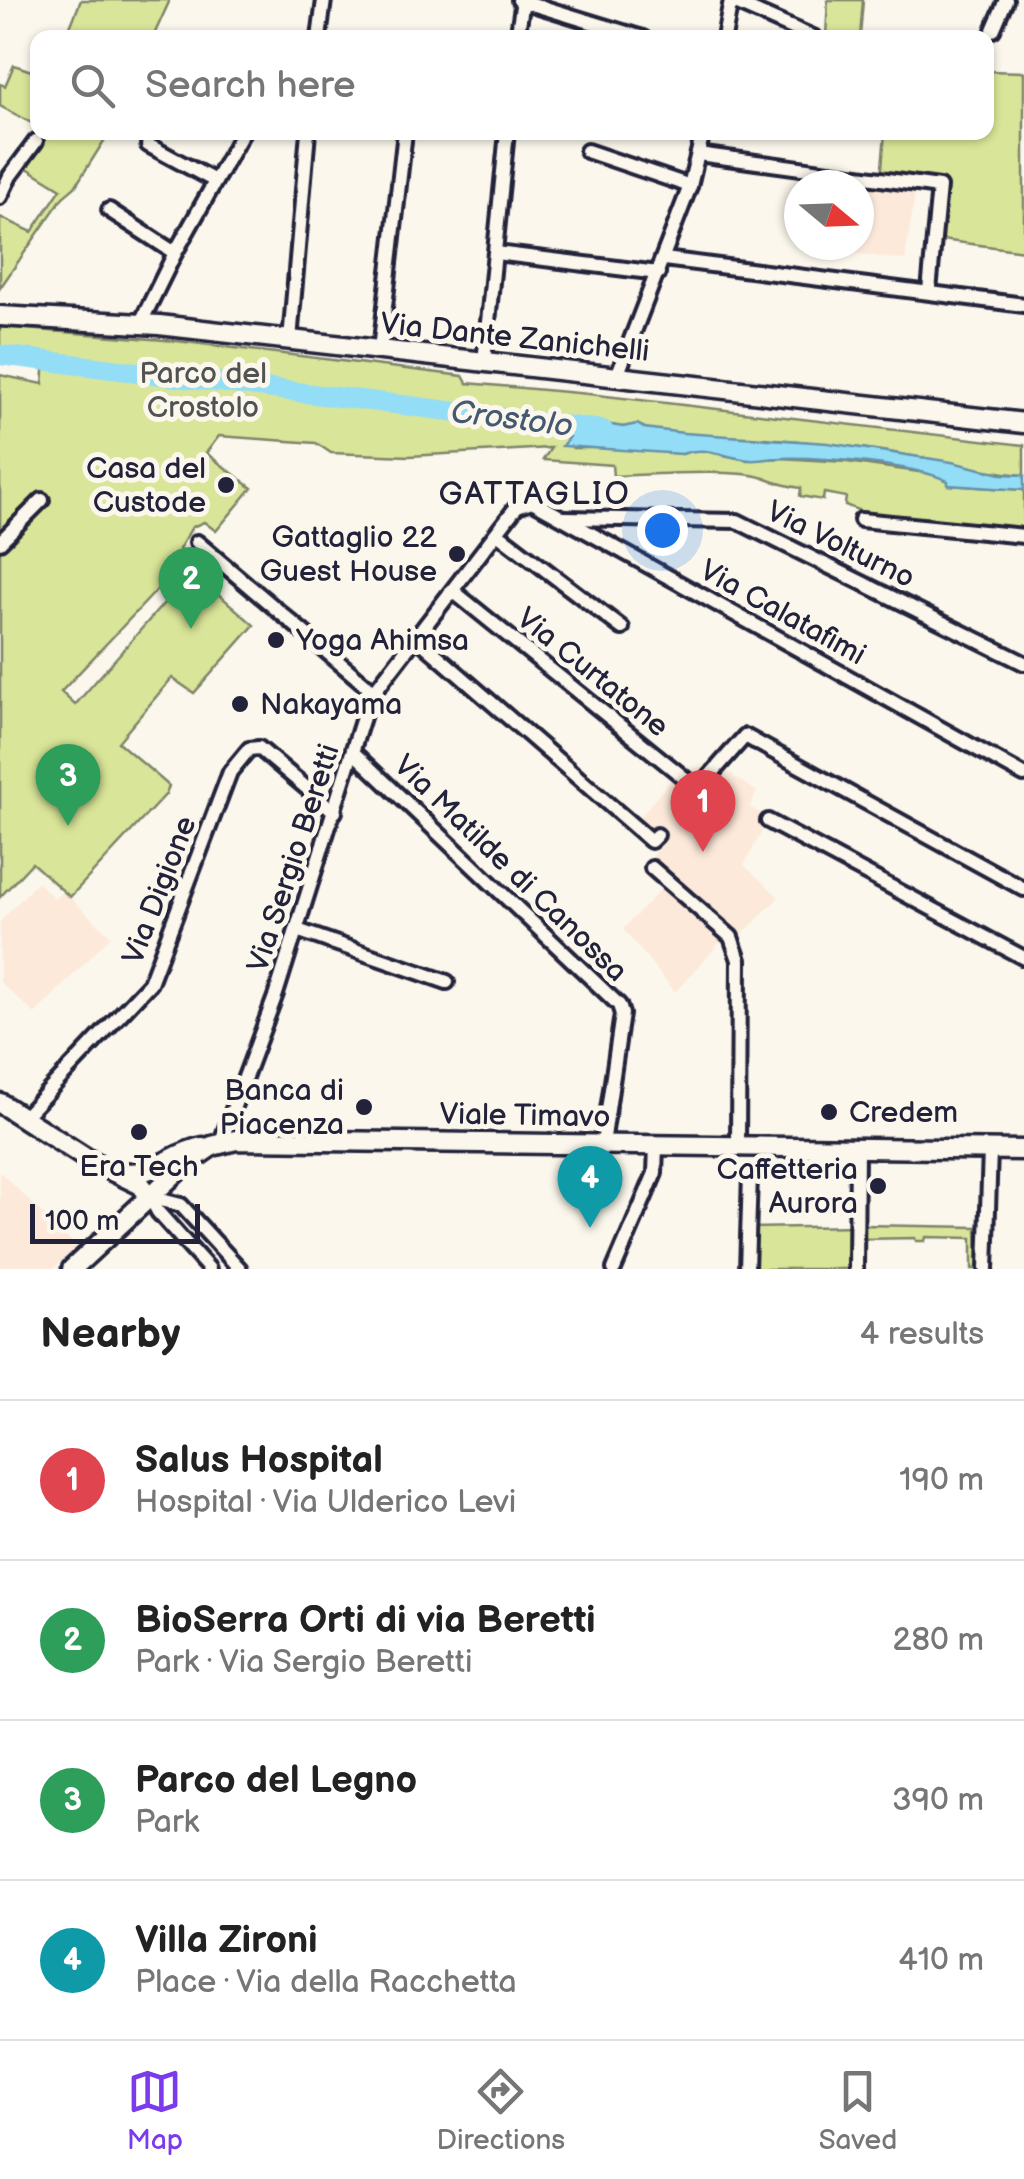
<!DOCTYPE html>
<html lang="en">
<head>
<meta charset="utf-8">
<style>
  :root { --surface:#fff; --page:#f2f2f2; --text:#222; --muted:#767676; --line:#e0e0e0; --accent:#7c3aed }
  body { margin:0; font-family:"Balsamiq Sans",sans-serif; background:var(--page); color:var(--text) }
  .compass { position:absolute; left:784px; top:170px; width:90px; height:90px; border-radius:50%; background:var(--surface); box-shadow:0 2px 8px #0004; rotate:109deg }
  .scale { position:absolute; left:30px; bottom:25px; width:170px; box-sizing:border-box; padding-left:10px; border:5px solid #22223b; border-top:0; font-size:28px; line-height:35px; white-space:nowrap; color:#22223b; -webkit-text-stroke:8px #fbf7ec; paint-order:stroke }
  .you { position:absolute; left:662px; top:530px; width:35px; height:35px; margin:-25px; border:8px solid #fff; border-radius:50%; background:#1a73e8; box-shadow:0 0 0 15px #1a73e833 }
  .badge { display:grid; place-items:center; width:65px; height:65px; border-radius:50%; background:var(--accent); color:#fff; font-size:32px; font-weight:700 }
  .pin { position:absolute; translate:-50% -82px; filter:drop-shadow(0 2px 5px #0008) }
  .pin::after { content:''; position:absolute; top:52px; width:35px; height:30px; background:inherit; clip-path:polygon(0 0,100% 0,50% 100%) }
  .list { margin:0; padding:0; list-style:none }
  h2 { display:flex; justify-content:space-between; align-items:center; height:130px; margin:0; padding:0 40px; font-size:42px }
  h2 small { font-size:32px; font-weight:400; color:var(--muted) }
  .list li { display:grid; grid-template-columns:65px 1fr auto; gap:30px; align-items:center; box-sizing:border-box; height:160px; padding:0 40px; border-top:2px solid var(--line) }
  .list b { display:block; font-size:38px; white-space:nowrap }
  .list p { margin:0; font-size:32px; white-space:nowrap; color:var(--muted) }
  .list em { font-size:32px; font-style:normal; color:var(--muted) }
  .icon { flex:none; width:55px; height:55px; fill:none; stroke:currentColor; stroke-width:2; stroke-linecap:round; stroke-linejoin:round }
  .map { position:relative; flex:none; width:1024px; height:1269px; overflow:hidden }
  .search { position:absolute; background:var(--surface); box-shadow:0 2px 8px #0004; left:30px; right:30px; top:30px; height:110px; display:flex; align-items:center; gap:25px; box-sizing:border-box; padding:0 35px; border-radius:20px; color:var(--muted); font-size:38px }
  .sheet { height:770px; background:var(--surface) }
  nav { display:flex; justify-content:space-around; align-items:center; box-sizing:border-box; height:140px; border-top:2px solid var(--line); background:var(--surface); font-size:28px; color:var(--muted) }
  nav a { display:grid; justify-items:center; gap:5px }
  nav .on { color:var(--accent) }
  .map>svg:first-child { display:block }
</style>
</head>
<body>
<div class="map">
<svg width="1024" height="1269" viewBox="0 0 1024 1269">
  <rect width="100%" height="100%" fill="#fbf7ec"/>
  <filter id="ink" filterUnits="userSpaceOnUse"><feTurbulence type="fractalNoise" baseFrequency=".01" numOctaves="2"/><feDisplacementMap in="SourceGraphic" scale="20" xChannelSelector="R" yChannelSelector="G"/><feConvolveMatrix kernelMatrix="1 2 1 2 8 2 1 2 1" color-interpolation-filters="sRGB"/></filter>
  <g filter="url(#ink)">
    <g fill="#fce9da">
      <polygon points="861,181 916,187 905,260 851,253 852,245 859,245"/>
      <polygon points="723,769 757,792 749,807 769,818 744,865 779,897 737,940 651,859 667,836 659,829 646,833 635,823 675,775 701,796"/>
      <polygon points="37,882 55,899 63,891 111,936 35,1014 0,982 0,922"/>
      <polygon points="665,885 724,938 675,992 623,929"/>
      <polygon points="0,1172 77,1247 53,1269 0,1269"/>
    </g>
    <g fill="#d9e598" stroke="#7e846a" stroke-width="2.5">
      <polygon points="81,0 168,0 169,2 153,37 66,37"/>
      <polygon points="828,0 863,0 860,37 826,36"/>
      <polygon points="14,65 37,73 37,126 0,106 0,84 5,86"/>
      <polygon points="987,71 1024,72 1024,251 934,239 939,187 881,179 885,133 986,132"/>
      <polygon points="40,133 109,133 75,187 63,197 0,288 0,217 32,232 61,189 19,163"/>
      <path d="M0 327 177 341 463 376 467 383 589 394 1024 445V475C988 473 953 462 918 457 862 447 807 441 750 437 722 436 660 438 637 424L623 427 581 420 573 448H625L682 454 695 449 747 460 780 458 847 462 933 474 948 481 949 485 1024 490V536L856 523 858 510 845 505 846 497 824 493 823 500 800 496 801 488C787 486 776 483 764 478 738 468 644 475 613 476L612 465 543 460 551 448 409 456 331 453 316 443 219 436 206 453 252 488 216 531 204 522 192 527 179 549 187 558 61 692 75 705 192 571 254 625 194 693 172 678 118 742 169 786 166 794 70 897 32 863 0 897V375L43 384 45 359 0 349Z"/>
      <polygon points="861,1225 977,1227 978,1269 972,1269 972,1238 926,1237 925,1241 916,1241 915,1238 861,1239"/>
      <polygon points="856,1226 856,1269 747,1269 748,1228"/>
    </g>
    <path fill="#94ddf6" stroke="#6692ab" stroke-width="2.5" d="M581 420 623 427 637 424 644 428 684 433 828 443 952 462 1001 474 1024 475V490L948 485V481C914 464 819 457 780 458 770 458 761 461 750 460 726 458 707 445 682 454L562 446Z"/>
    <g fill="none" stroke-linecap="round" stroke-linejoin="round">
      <polyline stroke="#94ddf6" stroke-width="20" points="0,355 603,430"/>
      <defs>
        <g id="street">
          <polyline points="519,0 643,38"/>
          <polyline points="731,1 815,38"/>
          <polyline points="993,30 1006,0"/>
          <polyline points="319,38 324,0"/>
          <polyline points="517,38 523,0"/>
          <polyline points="724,38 731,0"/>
          <polyline points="148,145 215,181"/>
          <polyline points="587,151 690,186"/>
          <polyline points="698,154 939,187 929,291"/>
          <polyline points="0,197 10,176 36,141"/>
          <polyline points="109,210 175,253"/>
          <polyline points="496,253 658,273"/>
          <polyline points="664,259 1024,305"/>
          <polyline points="140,324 175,253 243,132"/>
          <polyline points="290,340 308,132"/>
          <polyline points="380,350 405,132"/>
          <polyline points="484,362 507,132"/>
          <polyline points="617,376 690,186 703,132"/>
          <polyline points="565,518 737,521 1024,663"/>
          <polyline points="861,520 1024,536"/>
          <polyline points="497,533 622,628"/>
          <polyline points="0,542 42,500"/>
          <polyline points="197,542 374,692 365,711 276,994 220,1144"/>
          <polyline points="453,591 698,789 745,736 1024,889"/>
          <polyline points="418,639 651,841 657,835"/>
          <polyline points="374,692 517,506 532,501 1024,775"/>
          <polyline points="354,753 619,1005 622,1014 603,1144"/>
          <polyline points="768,821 1024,958"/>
          <polyline points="652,868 731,937 739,960 738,1146"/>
          <polyline points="297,930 447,982"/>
          <polyline points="23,1118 150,983 230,772 249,749 259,748 335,812"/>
          <polyline points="150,1197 181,1205 240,1269"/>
          <polyline points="150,1197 158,1212 209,1269"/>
          <polyline points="614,1269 655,1173 656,1146"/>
          <polyline points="747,1269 750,1175"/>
          <polyline points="856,1269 857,1147"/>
          <polyline points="986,1269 990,1150"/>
        </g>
        <g id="secondary">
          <polyline points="0,316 159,325 1024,423"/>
          <polyline points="0,1103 89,1160 141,1185 150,1197"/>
          <path d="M121 1172C152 1178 173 1152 203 1147"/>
          <polyline points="72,1269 183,1166 212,1146 236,1140 1024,1150"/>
        </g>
      </defs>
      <use href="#street" stroke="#22223b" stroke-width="20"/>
      <use href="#secondary" stroke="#22223b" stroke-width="25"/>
      <use href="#street" stroke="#fbf7ec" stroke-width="12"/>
      <use href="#secondary" stroke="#fbf7ec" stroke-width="18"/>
    </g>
  </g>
  <g fill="#22223b" stroke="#fbf7ec" stroke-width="4">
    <circle cx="226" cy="485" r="10"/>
    <circle cx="457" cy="554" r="10"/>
    <circle cx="276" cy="640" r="10"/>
    <circle cx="240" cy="704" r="10"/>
    <circle cx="364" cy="1107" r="10"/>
    <circle cx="829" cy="1112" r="10"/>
    <circle cx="139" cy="1132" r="10"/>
    <circle cx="878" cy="1186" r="10"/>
  </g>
  <g text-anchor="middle" stroke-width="10" stroke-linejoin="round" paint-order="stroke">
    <g font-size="30" fill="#22223b" stroke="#fbf7ec">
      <text transform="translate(515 337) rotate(6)" y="10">Via Dante Zanichelli</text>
      <text transform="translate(841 544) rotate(26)" y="10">Via Volturno</text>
      <text transform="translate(783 612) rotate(29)" y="10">Via Calatafimi</text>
      <text transform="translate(593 672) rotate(39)" y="10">Via Curtatone</text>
      <text transform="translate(293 858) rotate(-72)" y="10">Via Sergio Beretti</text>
      <text transform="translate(511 868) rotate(44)" y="10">Via Matilde di Canossa</text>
      <text transform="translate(159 890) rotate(-69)" y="10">Via Digione</text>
      <text transform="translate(525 1115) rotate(1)" y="10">Viale Timavo</text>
    </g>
    <g font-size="30" fill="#505352" stroke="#fbf7ec">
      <text x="203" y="383">Parco del<tspan x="203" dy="34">Crostolo</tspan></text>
    </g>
    <g font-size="30" fill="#22223b" stroke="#fbf7ec" text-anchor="end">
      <text x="206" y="478">Casa del<tspan x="206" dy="34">Custode</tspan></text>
      <text x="437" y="547">Gattaglio 22<tspan x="437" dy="34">Guest House</tspan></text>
      <text x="296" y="650" text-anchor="start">Yoga Ahimsa</text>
      <text x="260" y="714" text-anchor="start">Nakayama</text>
      <text x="344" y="1100">Banca di<tspan x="344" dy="34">Piacenza</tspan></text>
      <text x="849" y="1122" text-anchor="start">Credem</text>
      <text x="139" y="1176" text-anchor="middle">Era Tech</text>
      <text x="858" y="1179">Caffetteria<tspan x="858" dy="34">Aurora</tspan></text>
    </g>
    <g font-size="32" font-style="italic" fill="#445a73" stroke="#fbf7ec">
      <text transform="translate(512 418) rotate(7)" y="11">Crostolo</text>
    </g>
    <g font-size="32" letter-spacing="2.5" fill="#22223b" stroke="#fbf7ec">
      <text x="535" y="504">GATTAGLIO</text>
    </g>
  </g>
</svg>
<svg class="compass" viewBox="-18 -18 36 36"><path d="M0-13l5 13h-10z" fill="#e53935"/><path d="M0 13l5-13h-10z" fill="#767676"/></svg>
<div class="scale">100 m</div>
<div class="you"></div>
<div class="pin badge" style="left:703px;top:852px;background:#e0444e">1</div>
<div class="pin badge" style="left:191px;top:629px;background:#2e9e5b">2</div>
<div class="pin badge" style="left:68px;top:826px;background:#2e9e5b">3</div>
<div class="pin badge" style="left:590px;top:1228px;background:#0f9aa8">4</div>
<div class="search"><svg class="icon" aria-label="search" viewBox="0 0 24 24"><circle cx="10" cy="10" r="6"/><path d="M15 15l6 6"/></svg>Search here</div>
</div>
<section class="sheet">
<h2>Nearby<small>4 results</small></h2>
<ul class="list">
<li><span class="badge" style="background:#e0444e">1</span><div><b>Salus Hospital</b><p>Hospital · Via Ulderico Levi</p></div><em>190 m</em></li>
<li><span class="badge" style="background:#2e9e5b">2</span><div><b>BioSerra Orti di via Beretti</b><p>Park · Via Sergio Beretti</p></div><em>280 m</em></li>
<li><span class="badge" style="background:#2e9e5b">3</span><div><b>Parco del Legno</b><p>Park</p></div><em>390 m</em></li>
<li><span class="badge" style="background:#0f9aa8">4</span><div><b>Villa Zironi</b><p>Place · Via della Racchetta</p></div><em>410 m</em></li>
</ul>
</section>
<nav>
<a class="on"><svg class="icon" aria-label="map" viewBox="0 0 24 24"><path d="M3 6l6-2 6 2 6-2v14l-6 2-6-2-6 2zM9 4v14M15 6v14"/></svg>Map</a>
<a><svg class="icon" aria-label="directions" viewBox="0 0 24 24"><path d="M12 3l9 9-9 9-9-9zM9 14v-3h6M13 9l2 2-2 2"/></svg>Directions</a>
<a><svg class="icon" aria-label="saved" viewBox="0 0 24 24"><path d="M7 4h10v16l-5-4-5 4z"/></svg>Saved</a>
</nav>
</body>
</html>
